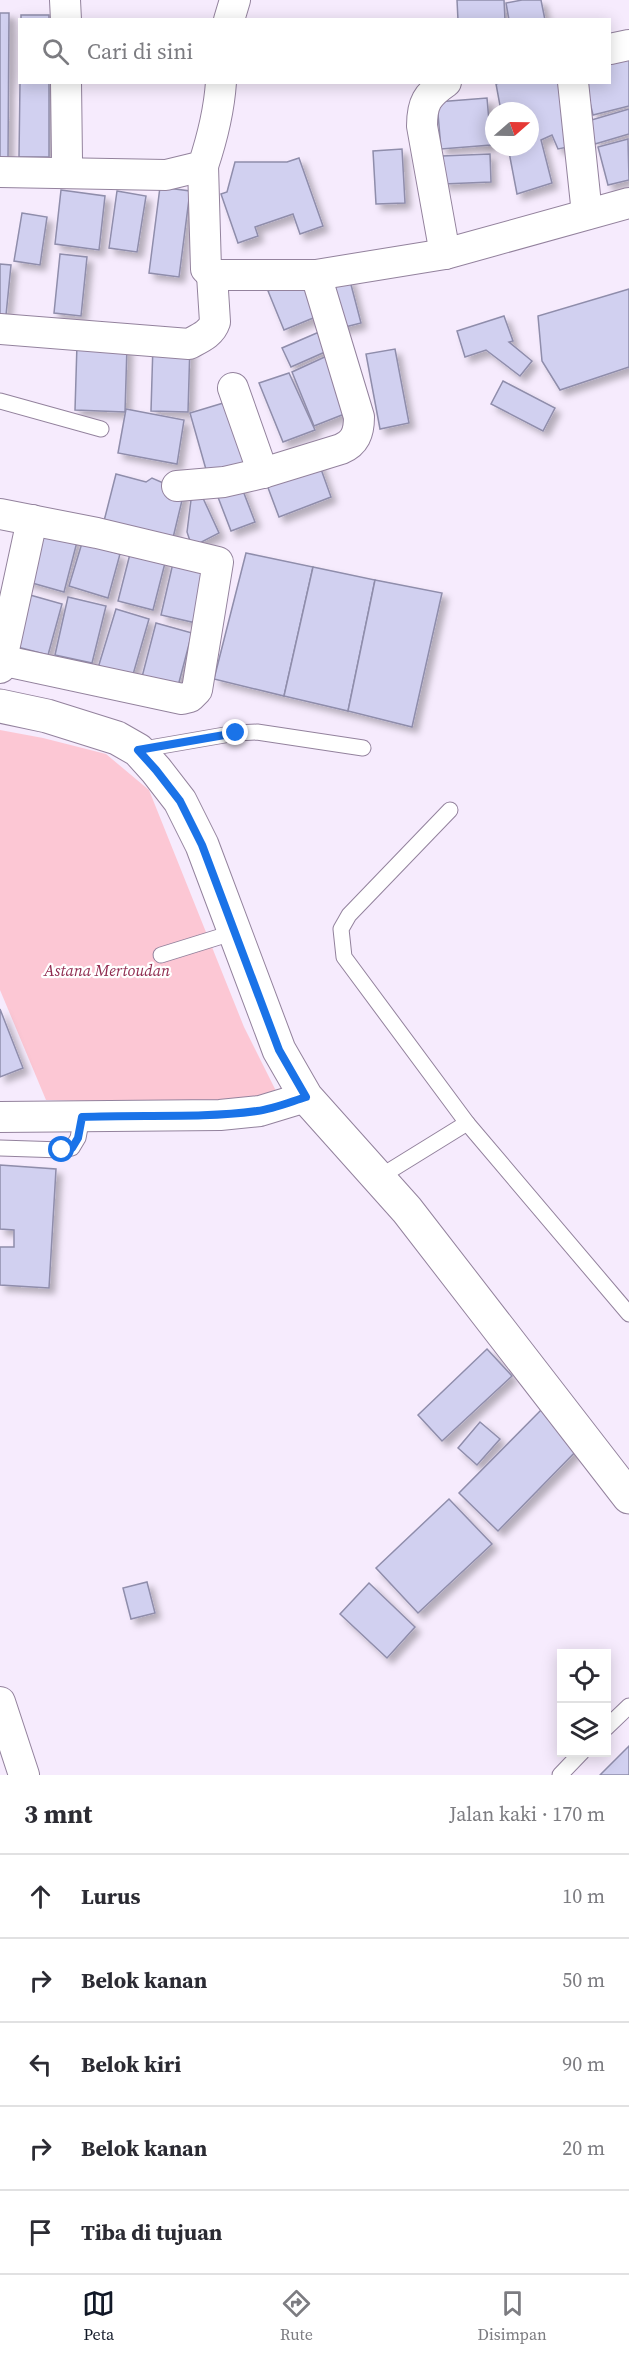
<!DOCTYPE html>
<html lang="id">
<head>
<meta charset="utf-8">
<style>
  :root { --surface:#fff; --page:#f7f7f7; --text:#2b2b33; --muted:#7c7c81; --line:#e1e1e2; --accent:#111827 }
  body { margin:0; font-family:"Source Serif 4",serif; background:var(--page); color:var(--text) }
  .controls { position:absolute; right:18px; bottom:18px; display:grid; overflow:hidden; border-radius:0px; box-shadow:0 3px 15px #0003 }
  .controls button { width:54px; height:54px; display:grid; place-items:center; padding:0; border:0; border-bottom:2px solid var(--line); background:var(--surface); color:var(--text); font:30px sans-serif }
  .compass { position:absolute; left:485px; top:102px; width:54px; height:54px; border-radius:50%; background:var(--surface); box-shadow:0 3px 15px #0003; rotate:70deg }
  .stop { position:absolute; width:18px; height:18px; margin:-14px; border:4px solid #1a73e8; border-radius:50%; background:#fff }
  .stop.end { background:#1a73e8; border-color:#fff; box-shadow:0 2px 6px #0008 }
  .list { margin:0; padding:0; list-style:none }
  h2 { display:flex; justify-content:space-between; align-items:center; height:78px; margin:0; padding:0 24px; font-size:26px }
  h2 small { font-size:20px; font-weight:400; color:var(--muted) }
  .list li { display:grid; grid-template-columns:39px 1fr auto; gap:18px; align-items:center; box-sizing:border-box; height:84px; padding:0 24px; border-top:2px solid var(--line) }
  .list b { display:block; font-size:22px; white-space:nowrap }
  .list em { font-size:20px; font-style:normal; color:var(--muted) }
  .icon { flex:none; width:33px; height:33px; fill:none; stroke:currentColor; stroke-width:2; stroke-linecap:round; stroke-linejoin:round }
  .map { position:relative; flex:none; width:629px; height:1775px; overflow:hidden }
  .search { position:absolute; background:var(--surface); box-shadow:0 3px 15px #0003; left:18px; right:18px; top:18px; height:66px; display:flex; align-items:center; gap:15px; box-sizing:border-box; padding:0 21px; border-radius:0px; color:var(--muted); font-size:22px }
  .sheet { height:498px; background:var(--surface) }
  nav { display:flex; justify-content:space-around; align-items:center; box-sizing:border-box; height:84px; border-top:2px solid var(--line); background:var(--surface); font-size:16px; color:var(--muted) }
  nav a { display:grid; justify-items:center; gap:3px }
  nav .on { color:var(--accent) }
  .map>svg:first-child { display:block }
</style>
</head>
<body>
<div class="map">
<svg width="629" height="1775" viewBox="0 0 629 1775">
  <defs>
    <filter id="shadow"><feDropShadow dx="5.5" dy="5.5" stdDeviation="3" flood-color="#0004"/></filter>
  </defs>
  <rect width="100%" height="100%" fill="#f6ebfd"/>
  <polygon fill="#fcc7d4" points="0,730 43,738 106,754 149,790 244,1027 276,1091 245,1101 128,1102 46,1100 0,990"/>
  <g fill="#d1d0f0" stroke="#8f8dab" stroke-width="1.5" filter="url(#shadow)">
    <polygon points="457,0 504,0 505,20 458,20"/>
    <polygon points="522,0 541,0 545,20 509,20 506,3"/>
    <polygon points="0,13 9,13 8,158 0,158"/>
    <rect x="21" y="15" width="28" height="5"/>
    <polygon points="629,48 629,106 593,115 585,82 610,82 610,54"/>
    <polygon points="20,82 49,82 49,157 19,157"/>
    <polygon points="502,82 565,82 578,145 558,149 552,135 541,140 552,183 517,194 508,147 530,147 530,111 501,111 496,84"/>
    <polygon points="487,98 491,145 441,149 437,102"/>
    <polygon points="629,109 629,134 595,144 588,121"/>
    <polygon points="628,139 629,180 608,185 598,147"/>
    <polygon points="402,149 405,203 376,204 373,151"/>
    <polygon points="490,154 491,182 443,184 442,156"/>
    <polygon points="299,158 323,226 300,234 293,214 255,227 258,236 238,243 221,194 227,192 235,162 287,162"/>
    <polygon points="160,187 190,191 179,277 149,273"/>
    <polygon points="61,190 105,196 99,250 55,244"/>
    <polygon points="117,191 146,196 137,252 109,248"/>
    <polygon points="22,213 47,217 40,265 14,261"/>
    <polygon points="60,254 87,257 81,316 54,313"/>
    <polygon points="0,264 11,265 6,315 0,314"/>
    <polygon points="301,277 318,316 284,330 268,291"/>
    <polygon points="349,277 361,323 337,329 325,283"/>
    <polygon points="629,289 629,367 560,390 542,361 538,316"/>
    <polygon points="504,316 513,341 509,342 532,361 520,376 486,350 465,357 457,331"/>
    <polygon points="326,329 334,348 291,367 282,348"/>
    <polygon points="77,344 127,346 125,412 75,410"/>
    <polygon points="153,344 190,344 188,412 151,411"/>
    <polygon points="395,349 409,423 380,429 366,354"/>
    <polygon points="329,355 352,411 314,426 292,372"/>
    <polygon points="289,373 315,430 283,442 259,383"/>
    <polygon points="503,381 555,408 543,431 491,404"/>
    <polygon points="230,401 247,462 207,473 190,413"/>
    <polygon points="126,409 184,420 177,464 118,453"/>
    <polygon points="317,458 331,497 279,517 264,477"/>
    <polygon points="116,474 146,482 152,478 184,492 172,542 103,525"/>
    <polygon points="240,483 255,522 231,531 216,492"/>
    <polygon points="202,496 219,533 192,547 187,532 191,500"/>
    <polygon points="38,527 78,538 64,592 25,581"/>
    <polygon points="82,543 120,554 108,598 69,586"/>
    <polygon points="131,550 166,559 153,610 118,601"/>
    <polygon points="246,553 313,567 284,696 214,679"/>
    <polygon points="173,563 208,571 196,623 161,615"/>
    <polygon points="313,567 375,580 348,711 284,696"/>
    <polygon points="375,580 442,593 412,727 348,711"/>
    <polygon points="23,593 62,604 48,655 10,645"/>
    <polygon points="68,597 106,606 92,663 55,655"/>
    <polygon points="116,609 149,619 132,678 98,668"/>
    <polygon points="156,623 192,633 178,686 142,677"/>
    <polygon points="0,1009 23,1068 0,1077"/>
    <polygon points="0,1165 56,1169 49,1288 0,1285 0,1247 14,1247 14,1230 0,1229"/>
    <polygon points="487,1349 512,1376 442,1441 418,1415"/>
    <polygon points="544,1407 582,1445 498,1531 459,1493"/>
    <polygon points="480,1422 500,1439 477,1465 458,1448"/>
    <polygon points="449,1499 492,1544 418,1613 376,1568"/>
    <polygon points="147,1582 155,1613 131,1619 123,1588"/>
    <polygon points="369,1583 415,1627 387,1658 340,1614"/>
    <polygon points="629,1746 629,1775 600,1775"/>
  </g>
  <g fill="none" stroke-linecap="round" stroke-linejoin="round">
    <defs>
      <g id="service">
        <polyline points="0,401 101,429"/>
        <polyline points="138,750 236,733 257,732 363,748"/>
        <polyline points="161,955 235,932"/>
        <polyline points="467,1123 629,1314"/>
        <polyline points="0,1148 62,1150 72,1148 78,1138 82,1117"/>
        <polyline points="378,1178 467,1123 344,957 341,929 349,915 450,810"/>
        <polyline points="606,1728 629,1706"/>
        <polyline points="560,1775 582,1752"/>
      </g>
      <g id="minor">
        <polyline points="65,0 66,20"/>
        <polyline points="229,20 235,0"/>
        <polyline points="610,49 629,45"/>
        <polyline points="66,82 67,160"/>
        <polyline points="573,82 587,214"/>
        <polyline points="203,166 206,269 212,275 316,275 445,254 629,203"/>
        <path d="M0 172 166 175 203 166C212 139 219 112 221 82"/>
        <path d="M445 254 422 126C422 103 427 95 446 82"/>
        <path d="M0 329 189 344C200 338 211 334 215 322L212 275"/>
        <polyline points="233,388 263,473"/>
        <path d="M177 486 224 482 263 473 341 449C355 443 359 433 359 417L316 275"/>
        <polyline points="0,514 97,533 218,562 197,690 190,697 182,699 0,660"/>
        <polyline points="0,668 32,520"/>
        <polyline points="0,1117 220,1115 260,1111 306,1097"/>
        <polyline points="0,1702 24,1775"/>
      </g>
      <polyline id="tertiary" points="0,706 47,716 117,738 138,750 156,770 180,801 202,845 279,1050 306,1097 407,1210 629,1497"/>
    </defs>
    <use href="#service" stroke="#93829d" stroke-width="17"/>
    <use href="#minor" stroke="#93829d" stroke-width="32"/>
    <use href="#tertiary" stroke="#93829d" stroke-width="35"/>
    <use href="#service" stroke="#fff" stroke-width="15"/>
    <use href="#minor" stroke="#fff" stroke-width="30"/>
    <use href="#tertiary" stroke="#fff" stroke-width="33"/>
  </g>
  <g fill="none" stroke-linecap="round" stroke-linejoin="round">
    <path stroke="#1a73e8" stroke-width="8" d="M62 1150 72 1148 78 1138 82 1117C140 1114 199 1119 257 1111 273 1109 290 1102 306 1097L279 1050 202 845 180 801 156 770 138 750 236 733"/>
  </g>
  <g text-anchor="middle" stroke-width="4.5" stroke-linejoin="round" paint-order="stroke">
    <g font-size="16" font-style="italic" fill="#8f2b4f" stroke="#fff">
      <text x="107" y="976">Astana Mertoudan</text>
    </g>
  </g>
</svg>
<div class="controls">
<button><svg class="icon" aria-label="locate" viewBox="0 0 24 24"><circle cx="12" cy="12" r="6"/><path d="M12 2v4M12 18v4M2 12h4M18 12h4"/></svg></button>
<button><svg class="icon" aria-label="layers" viewBox="0 0 24 24"><path d="M12 4l9 5-9 5-9-5zM3 14l9 5 9-5"/></svg></button>
</div>
<svg class="compass" viewBox="-18 -18 36 36"><path d="M0-13l5 13h-10z" fill="#e53935"/><path d="M0 13l5-13h-10z" fill="#7c7c81"/></svg>
<div class="stop" style="left:62px;top:1150px"></div>
<div class="stop end" style="left:236px;top:733px"></div>
<div class="search"><svg class="icon" aria-label="search" viewBox="0 0 24 24"><circle cx="10" cy="10" r="6"/><path d="M15 15l6 6"/></svg>Cari di sini</div>
</div>
<section class="sheet">
<h2>3 mnt<small>Jalan kaki · 170 m</small></h2>
<ul class="list">
<li><svg class="icon" aria-label="ahead" viewBox="0 0 24 24"><path d="M12 20V5M6 11l6-6 6 6"/></svg><div><b>Lurus</b></div><em>10 m</em></li>
<li><svg class="icon" aria-label="right" viewBox="0 0 24 24"><path d="M7 20v-9h11M14 6l5 5-5 5"/></svg><div><b>Belok kanan</b></div><em>50 m</em></li>
<li><svg class="icon" aria-label="left" viewBox="0 0 24 24"><path d="M17 20v-9H6M10 6l-5 5 5 5"/></svg><div><b>Belok kiri</b></div><em>90 m</em></li>
<li><svg class="icon" aria-label="right" viewBox="0 0 24 24"><path d="M7 20v-9h11M14 6l5 5-5 5"/></svg><div><b>Belok kanan</b></div><em>20 m</em></li>
<li><svg class="icon" aria-label="arrive" viewBox="0 0 24 24"><path d="M6 21V4h12l-3 4 3 4H6"/></svg><div><b>Tiba di tujuan</b></div></li>
</ul>
</section>
<nav>
<a class="on"><svg class="icon" aria-label="map" viewBox="0 0 24 24"><path d="M3 6l6-2 6 2 6-2v14l-6 2-6-2-6 2zM9 4v14M15 6v14"/></svg>Peta</a>
<a><svg class="icon" aria-label="directions" viewBox="0 0 24 24"><path d="M12 3l9 9-9 9-9-9zM9 14v-3h6M13 9l2 2-2 2"/></svg>Rute</a>
<a><svg class="icon" aria-label="saved" viewBox="0 0 24 24"><path d="M7 4h10v16l-5-4-5 4z"/></svg>Disimpan</a>
</nav>
</body>
</html>
